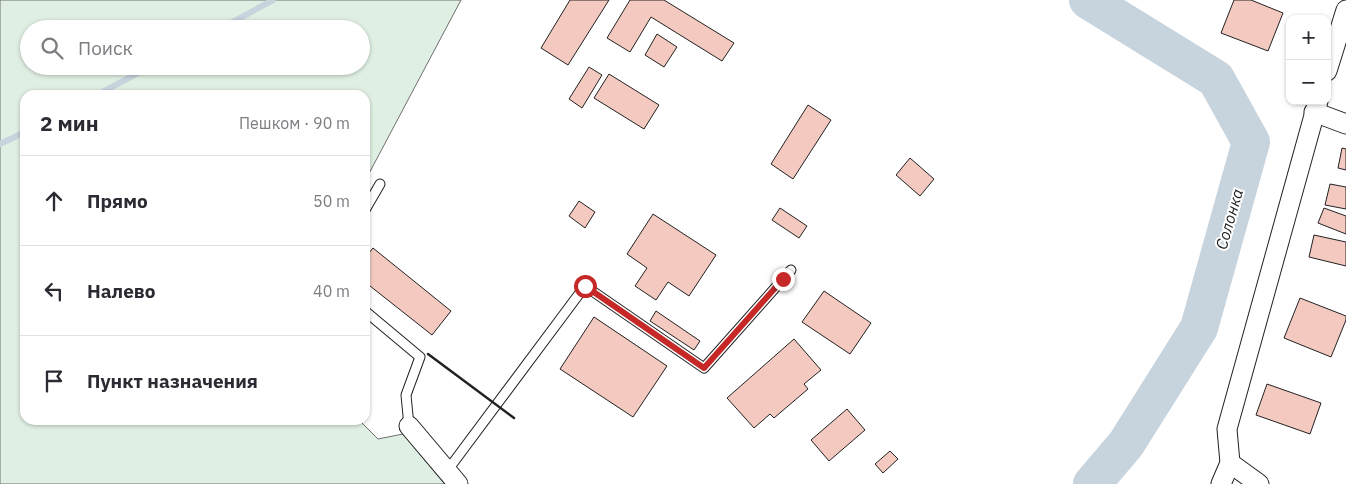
<!DOCTYPE html>
<html lang="ru">
<head>
<meta charset="utf-8">
<style>
  :root { --surface:#fff; --page:#f2f2f3; --text:#2b2b33; --muted:#7c7c81; --line:#e1e1e2 }
  body { margin:0; font-family:"IBM Plex Sans",sans-serif; background:var(--page); color:var(--text) }
  .controls { position:absolute; right:15px; top:15px; display:grid; overflow:hidden; border-radius:10px; box-shadow:0 1px 4px #0004 }
  .controls button { width:45px; height:45px; display:grid; place-items:center; padding:0; border:0; border-bottom:1px solid var(--line); background:var(--surface); color:var(--text); font:25px sans-serif }
  .stop { position:absolute; width:15px; height:15px; margin:-11px; border:4px solid #c62828; border-radius:50%; background:#fff }
  .stop.end { background:#c62828; border-color:#fff; box-shadow:0 1px 5px #0008 }
  .list { margin:0; padding:0; list-style:none }
  h2 { display:flex; justify-content:space-between; align-items:center; height:65px; margin:0; padding:0 20px; font-size:21px }
  h2 small { font-size:16px; font-weight:400; color:var(--muted) }
  .list li { display:grid; grid-template-columns:32px 1fr auto; gap:15px; align-items:center; box-sizing:border-box; height:90px; padding:0 20px; border-top:1px solid var(--line) }
  .list b { display:block; font-size:19px; white-space:nowrap }
  .list em { font-size:16px; font-style:normal; color:var(--muted) }
  .icon { flex:none; width:28px; height:28px; fill:none; stroke:currentColor; stroke-width:2; stroke-linecap:round; stroke-linejoin:round }
  .map { position:relative; flex:none; width:1346px; height:484px; overflow:hidden }
  .search { position:absolute; background:var(--surface); box-shadow:0 1px 4px #0004; left:20px; top:20px; width:350px; height:55px; display:flex; align-items:center; gap:12px; box-sizing:border-box; padding:0 18px; border-radius:28px; color:var(--muted); font-size:19px }
  .panel { position:absolute; background:var(--surface); box-shadow:0 1px 4px #0004; left:20px; top:90px; width:350px; height:335px; border-radius:15px }
  .map>svg:first-child { display:block }
</style>
</head>
<body>
<div class="map">
<svg width="1346" height="484" viewBox="0 0 1346 484">
  <rect width="100%" height="100%" fill="#fff"/>
  <path fill="#e0efe3" stroke="#6f6f6f" fill-rule="evenodd" d="M0 0H461L365 181V95H25V420H359L378 439 403 434 445 484H0ZM29 29H361V66H29Z"/>
  <g fill="none" stroke-linecap="round" stroke-linejoin="round">
    <g stroke="#c7d3dd" stroke-width="6">
      <polyline points="220,29 273,0"/>
      <polyline points="97,95 151,66"/>
      <polyline points="0,144 25,132"/>
    </g>
    <polyline stroke="#c7d3dd" stroke-width="38" points="1088,0 1216,79 1251,142 1199,328 1126,444 1092,484"/>
  </g>
  <g fill="#f3c9c0" stroke="#222">
    <polygon points="570,0 609,0 568,65 541,48"/>
    <polygon points="630,0 664,0 734,43 722,61 651,17 630,52 607,38"/>
    <polygon points="1234,0 1251,0 1283,13 1268,51 1221,33"/>
    <polygon points="657,34 677,47 664,67 645,55"/>
    <polygon points="589,67 602,75 582,108 569,99"/>
    <polygon points="609,74 659,105 644,129 594,98"/>
    <polygon points="808,105 831,120 793,179 771,164"/>
    <polygon points="1342,148 1346,149 1346,170 1338,168"/>
    <polygon points="910,158 934,179 920,196 896,175"/>
    <polygon points="1330,184 1346,187 1346,209 1325,205"/>
    <polygon points="579,201 595,212 585,228 569,216"/>
    <polygon points="780,208 807,226 799,238 772,220"/>
    <polygon points="1324,208 1346,216 1346,234 1318,223"/>
    <polygon points="653,214 716,255 689,296 668,282 656,300 635,286 647,268 627,254"/>
    <polygon points="1314,235 1346,242 1346,266 1309,257"/>
    <polygon points="373,248 451,311 432,335 365,282 365,258"/>
    <polygon points="824,291 871,323 850,354 802,322"/>
    <polygon points="1300,298 1346,316 1346,320 1331,357 1284,338"/>
    <polygon points="656,311 700,341 694,350 650,321"/>
    <polygon points="594,317 667,366 633,417 560,369"/>
    <polygon points="794,339 821,370 804,384 808,389 774,418 770,414 754,428 727,398"/>
    <polygon points="1267,384 1321,403 1310,434 1256,415"/>
    <polygon points="847,409 865,430 829,461 811,440"/>
    <polygon points="890,451 898,459 883,473 875,464"/>
  </g>
  <g fill="none" stroke-linecap="round" stroke-linejoin="round">
    <defs>
      <g id="service">
        <polyline points="365,210 380,184"/>
        <polyline points="365,311 420,357 406,395 409,426"/>
        <polyline points="447,471 585,286 704,368 791,270"/>
      </g>
      <g id="minor">
        <polyline points="1327,71 1346,10"/>
        <polyline points="1314,112 1346,124"/>
        <polyline points="409,426 458,484"/>
        <polyline points="1230,463 1259,484"/>
        <polyline points="1221,484 1230,463 1227,429 1318,101"/>
      </g>
    </defs>
    <use href="#service" stroke="#222" stroke-width="11"/>
    <use href="#minor" stroke="#222" stroke-width="21"/>
    <use href="#service" stroke="#fff" stroke-width="9"/>
    <use href="#minor" stroke="#fff" stroke-width="19"/>
    <polyline stroke="#222" stroke-width="2.5" points="428,354 514,418"/>
  </g>
  <g fill="none" stroke-linecap="round" stroke-linejoin="round">
    <polyline stroke="#c62828" stroke-width="6" points="585,286 704,368 783,279"/>
  </g>
  <g text-anchor="middle" stroke-width="4" stroke-linejoin="round" paint-order="stroke">
    <g font-size="16" font-style="italic" fill="#222" stroke="#fff">
      <text transform="translate(1229 219) rotate(-74)" y="6">Солонка</text>
    </g>
  </g>
</svg>
<div class="controls">
<button>+</button>
<button>−</button>
</div>
<div class="stop" style="left:585px;top:286px"></div>
<div class="stop end" style="left:783px;top:279px"></div>
<div class="search"><svg class="icon" aria-label="search" viewBox="0 0 24 24"><circle cx="10" cy="10" r="6"/><path d="M15 15l6 6"/></svg>Поиск</div>
<section class="panel">
<h2>2 мин<small>Пешком · 90 m</small></h2>
<ul class="list">
<li><svg class="icon" aria-label="ahead" viewBox="0 0 24 24"><path d="M12 20V5M6 11l6-6 6 6"/></svg><div><b>Прямо</b></div><em>50 m</em></li>
<li><svg class="icon" aria-label="left" viewBox="0 0 24 24"><path d="M17 20v-9H6M10 6l-5 5 5 5"/></svg><div><b>Налево</b></div><em>40 m</em></li>
<li><svg class="icon" aria-label="arrive" viewBox="0 0 24 24"><path d="M6 21V4h12l-3 4 3 4H6"/></svg><div><b>Пункт назначения</b></div></li>
</ul>
</section>
</div>
</body>
</html>
